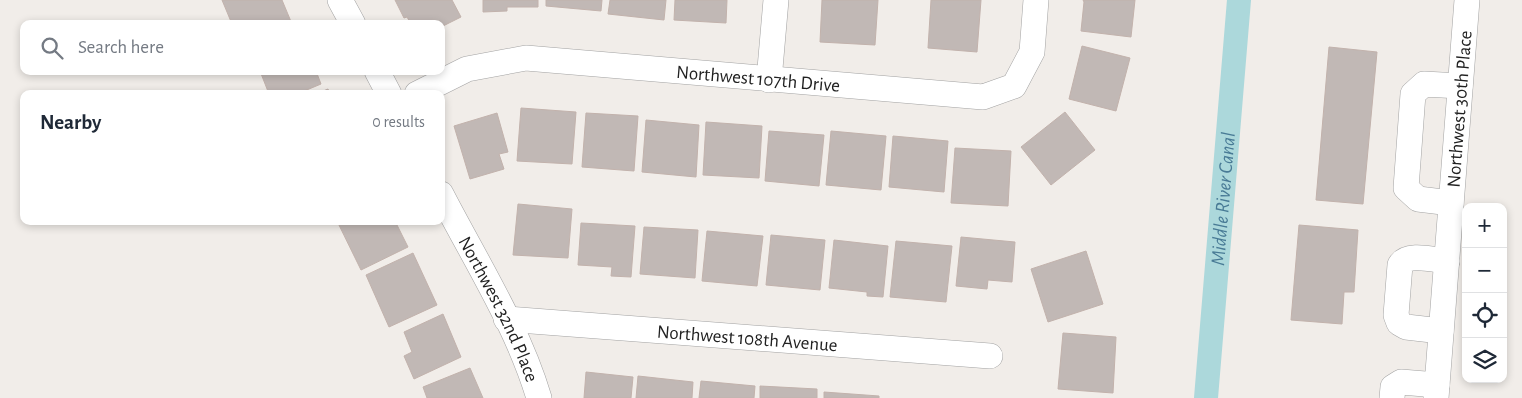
<!DOCTYPE html>
<html lang="en">
<head>
<meta charset="utf-8">
<style>
  :root { --surface:#fff; --page:#f2f2f3; --text:#1f2937; --muted:#747a83; --line:#e0e1e3 }
  body { margin:0; font-family:"Alegreya Sans",sans-serif; background:var(--page); color:var(--text) }
  .controls { position:absolute; right:15px; bottom:15px; display:grid; overflow:hidden; border-radius:10px; box-shadow:0 2px 8px #0003 }
  .controls button { width:45px; height:45px; display:grid; place-items:center; padding:0; border:0; border-bottom:1px solid var(--line); background:var(--surface); color:var(--text); font:25px sans-serif }
  .list { margin:0; padding:0; list-style:none }
  h2 { display:flex; justify-content:space-between; align-items:center; height:65px; margin:0; padding:0 20px; font-size:21px }
  h2 small { font-size:16px; font-weight:400; color:var(--muted) }
  .icon { flex:none; width:28px; height:28px; fill:none; stroke:currentColor; stroke-width:2; stroke-linecap:round; stroke-linejoin:round }
  .map { position:relative; flex:none; width:1522px; height:398px; overflow:hidden }
  .search { position:absolute; background:var(--surface); box-shadow:0 2px 8px #0003; left:20px; top:20px; width:425px; height:55px; display:flex; align-items:center; gap:12px; box-sizing:border-box; padding:0 18px; border-radius:10px; color:var(--muted); font-size:19px }
  .panel { position:absolute; background:var(--surface); box-shadow:0 2px 8px #0003; left:20px; top:90px; width:425px; height:135px; border-radius:10px }
  .map>svg:first-child { display:block }
</style>
</head>
<body>
<div class="map">
<svg width="1522" height="398" viewBox="0 0 1522 398">
  <rect width="100%" height="100%" fill="#f1ede9"/>
  <g fill="none" stroke-linecap="round" stroke-linejoin="round">
    <path stroke="#acd8db" stroke-width="24" id="s1" d="M1206 398 1239 0"/>
  </g>
  <g fill="#c1b8b5" stroke="#c2b2ac">
    <polygon points="222,0 282,0 292,24 232,24"/>
    <polygon points="395,0 452,0 461,17 441,27 441,24 411,24 407,17 404,18"/>
    <polygon points="483,0 538,0 538,7 507,7 507,11 483,12"/>
    <polygon points="546,0 602,0 601,11 546,6"/>
    <polygon points="610,0 666,0 664,20 608,14"/>
    <polygon points="675,0 727,0 726,23 674,20"/>
    <polygon points="822,0 878,0 875,45 820,42"/>
    <polygon points="931,0 981,0 977,52 928,48"/>
    <polygon points="1083,0 1135,0 1131,37 1081,31 1084,2"/>
    <polygon points="1082,46 1130,58 1116,111 1069,99"/>
    <polygon points="1329,47 1377,52 1363,204 1316,200"/>
    <polygon points="260,71 316,71 321,84 297,94 269,94"/>
    <polygon points="328,89 330,94 316,94"/>
    <polygon points="521,108 576,112 572,164 517,161"/>
    <polygon points="1065,112 1095,150 1051,185 1021,147"/>
    <polygon points="497,113 508,152 499,154 504,169 470,179 454,126"/>
    <polygon points="586,113 638,116 634,171 582,167"/>
    <polygon points="646,120 699,125 696,177 642,172"/>
    <polygon points="706,122 762,126 759,178 703,175"/>
    <polygon points="769,131 824,135 819,186 765,181"/>
    <polygon points="831,131 886,136 881,190 826,185"/>
    <polygon points="893,136 948,141 944,192 889,187"/>
    <polygon points="955,148 1011,151 1008,206 951,203"/>
    <polygon points="518,204 572,209 568,258 513,255"/>
    <polygon points="337,221 393,221 394,224 396,223 408,247 361,270"/>
    <polygon points="581,223 635,226 631,277 611,276 612,267 578,265"/>
    <polygon points="1299,225 1358,230 1354,292 1344,292 1342,324 1291,320"/>
    <polygon points="644,227 698,230 695,278 640,274"/>
    <polygon points="707,231 763,236 757,286 702,281"/>
    <polygon points="771,235 825,240 820,290 766,285"/>
    <polygon points="961,237 1015,242 1012,282 988,280 987,289 956,286"/>
    <polygon points="834,240 888,246 883,297 867,296 867,292 829,288"/>
    <polygon points="896,241 952,246 946,302 890,297"/>
    <polygon points="1086,251 1103,304 1048,322 1031,269"/>
    <polygon points="413,253 437,305 389,327 366,275"/>
    <polygon points="443,314 461,357 414,379 404,356 412,352 404,332"/>
    <polygon points="1063,333 1116,337 1113,393 1058,389"/>
    <polygon points="470,368 483,398 427,398 423,387"/>
    <polygon points="586,372 633,377 631,398 584,398"/>
    <polygon points="638,376 693,382 692,398 636,398"/>
    <polygon points="701,381 755,386 754,398 699,398"/>
    <polygon points="760,386 817,389 817,398 760,398"/>
    <polygon points="824,392 879,396 879,398 824,398"/>
  </g>
  <g fill="none" stroke-linecap="round" stroke-linejoin="round">
    <defs>
      <g id="minor">
        <polyline points="340,0 353,24"/>
        <polyline points="377,71 389,94"/>
        <polyline points="769,80 776,0"/>
        <path id="s2" d="M417 94 467 69 526 58 983 97 1014 86 1032 52 1036 0"/>
        <path id="s3" d="M441 194C475 260 518 327 539 398"/>
        <polyline points="1451,203 1418,199 1406,188 1413,94 1424,84 1460,86"/>
        <path id="s4" d="M506 319 990 356"/>
        <path d="M1441 331 1406 327 1399 323 1396 315 1400 265C1407 252 1434 260 1447 261"/>
        <polyline points="1392,398 1393,387 1401,382 1437,385"/>
        <path id="s5" d="M1436 398 1467 0"/>
      </g>
    </defs>
    <use href="#minor" stroke="#a2a2a2" stroke-width="26"/>
    <use href="#minor" stroke="#fff" stroke-width="25"/>
  </g>
  <g text-anchor="middle" stroke-width="4" stroke-linejoin="round" paint-order="stroke">
    <g font-size="19" fill="#212121" stroke="#fff">
      <text dy="7" stroke="none"><textPath href="#s2" startOffset="349">Northwest 107th Drive</textPath></text>
      <text dy="7" stroke="none"><textPath href="#s5" startOffset="290">Northwest 30th Place</textPath></text>
      <text dy="7" stroke="none"><textPath href="#s3" startOffset="129">Northwest 32nd Place</textPath></text>
      <text dy="7" stroke="none"><textPath href="#s4" startOffset="242">Northwest 108th Avenue</textPath></text>
    </g>
    <g font-size="20" font-style="italic" fill="#487a95" stroke="#fff">
      <text dy="7" stroke="none"><textPath href="#s1" startOffset="200">Middle River Canal</textPath></text>
    </g>
  </g>
</svg>
<div class="controls">
<button>+</button>
<button>−</button>
<button><svg class="icon" aria-label="locate" viewBox="0 0 24 24"><circle cx="12" cy="12" r="6"/><path d="M12 2v4M12 18v4M2 12h4M18 12h4"/></svg></button>
<button><svg class="icon" aria-label="layers" viewBox="0 0 24 24"><path d="M12 4l9 5-9 5-9-5zM3 14l9 5 9-5"/></svg></button>
</div>
<div class="search"><svg class="icon" aria-label="search" viewBox="0 0 24 24"><circle cx="10" cy="10" r="6"/><path d="M15 15l6 6"/></svg>Search here</div>
<section class="panel">
<h2>Nearby<small>0 results</small></h2>
<ul class="list">
</ul>
</section>
</div>
</body>
</html>
